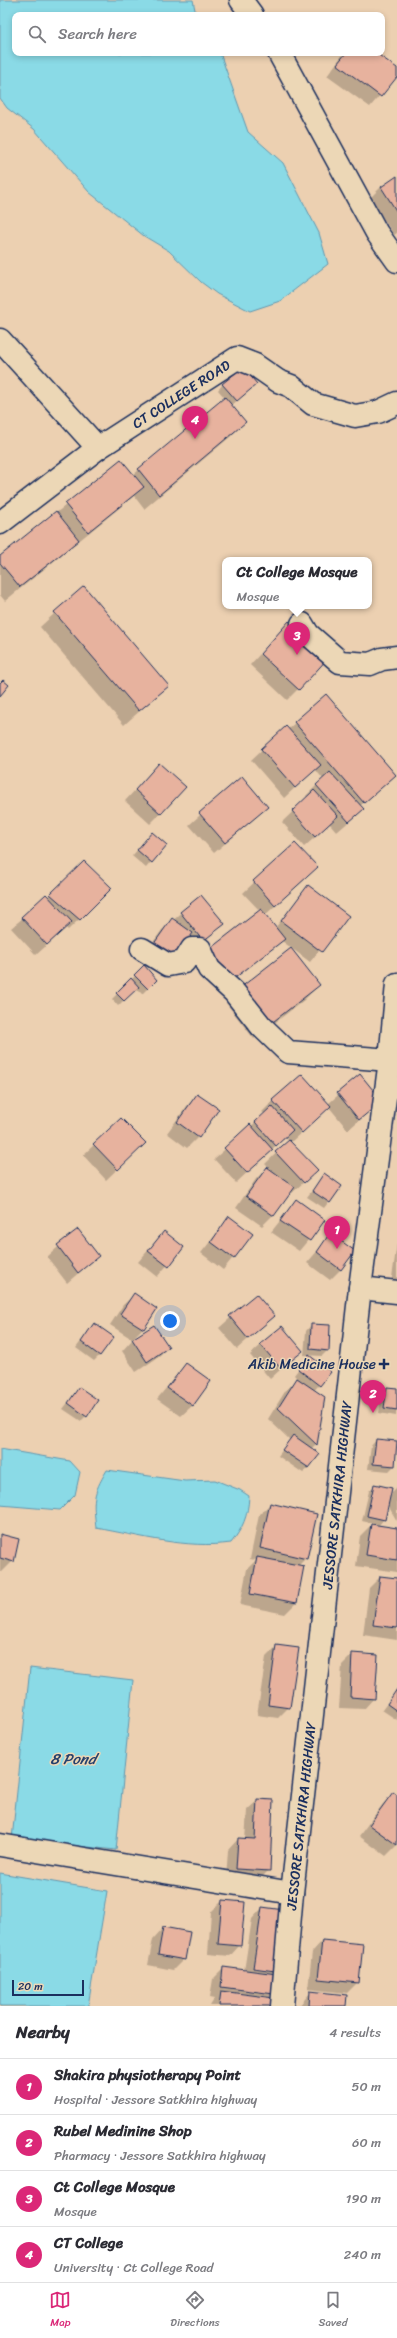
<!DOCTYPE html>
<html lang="en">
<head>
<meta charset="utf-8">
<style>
  :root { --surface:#fff; --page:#f7f7f7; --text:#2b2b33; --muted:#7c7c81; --line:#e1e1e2; --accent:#db2777 }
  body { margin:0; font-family:Sriracha,sans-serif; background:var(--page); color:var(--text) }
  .scale { position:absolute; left:12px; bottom:10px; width:72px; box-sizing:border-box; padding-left:4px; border:2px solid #1b2f5e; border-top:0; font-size:11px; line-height:14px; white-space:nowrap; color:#1b2f5e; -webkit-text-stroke:3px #ecd7b6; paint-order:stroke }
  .you { position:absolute; left:170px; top:1321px; width:14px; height:14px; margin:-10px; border:3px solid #fff; border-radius:50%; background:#1a73e8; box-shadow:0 0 0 6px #1a73e833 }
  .badge { display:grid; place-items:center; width:26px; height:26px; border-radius:50%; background:var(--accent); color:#fff; font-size:13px; font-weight:700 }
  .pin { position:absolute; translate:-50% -33px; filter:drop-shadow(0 1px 2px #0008) }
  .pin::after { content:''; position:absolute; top:21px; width:14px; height:12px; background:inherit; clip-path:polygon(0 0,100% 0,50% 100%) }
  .popup { position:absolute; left:222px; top:557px; width:150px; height:52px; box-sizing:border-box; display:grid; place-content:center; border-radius:8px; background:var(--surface); filter:drop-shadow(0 1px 3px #0005); font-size:13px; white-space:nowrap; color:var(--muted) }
  .popup b { font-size:15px; color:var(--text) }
  .popup::after { content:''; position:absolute; left:50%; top:100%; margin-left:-8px; border:8px solid transparent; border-top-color:var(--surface) }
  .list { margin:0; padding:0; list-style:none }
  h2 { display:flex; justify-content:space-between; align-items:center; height:52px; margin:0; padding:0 16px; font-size:17px }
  h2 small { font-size:13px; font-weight:400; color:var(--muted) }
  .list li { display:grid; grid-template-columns:26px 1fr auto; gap:12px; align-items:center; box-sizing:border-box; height:56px; padding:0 16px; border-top:1px solid var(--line) }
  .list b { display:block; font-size:15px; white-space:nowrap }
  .list p { margin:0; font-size:13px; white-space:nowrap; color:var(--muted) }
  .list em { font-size:13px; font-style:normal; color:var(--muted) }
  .icon { flex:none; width:22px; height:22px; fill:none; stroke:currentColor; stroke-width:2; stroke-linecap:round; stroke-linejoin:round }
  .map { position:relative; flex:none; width:397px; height:2006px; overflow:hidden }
  .search { position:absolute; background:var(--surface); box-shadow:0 2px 6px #0003; left:12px; right:12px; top:12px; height:44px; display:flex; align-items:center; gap:10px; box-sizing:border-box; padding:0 14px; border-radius:8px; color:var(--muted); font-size:15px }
  .sheet { height:276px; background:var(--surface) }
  nav { display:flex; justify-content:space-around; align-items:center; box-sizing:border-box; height:56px; border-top:1px solid var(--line); background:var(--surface); font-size:11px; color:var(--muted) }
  nav a { display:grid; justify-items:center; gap:2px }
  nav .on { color:var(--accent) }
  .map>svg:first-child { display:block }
</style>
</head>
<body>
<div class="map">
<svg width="397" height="2006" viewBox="0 0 397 2006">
  <rect width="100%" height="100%" fill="#ecd0b1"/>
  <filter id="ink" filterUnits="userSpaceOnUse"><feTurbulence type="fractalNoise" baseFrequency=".025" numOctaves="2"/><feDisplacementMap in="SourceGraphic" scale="8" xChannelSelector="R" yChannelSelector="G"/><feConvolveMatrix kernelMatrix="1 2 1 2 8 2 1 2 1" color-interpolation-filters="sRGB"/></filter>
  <g filter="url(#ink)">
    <g fill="#8adae6" stroke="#5e96b0">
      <polygon points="0,0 193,0 196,15 15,15 15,53 220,53 248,132 283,163 319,233 328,264 280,301 250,311 217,294 201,282 169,251 144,236 89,192 34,129 7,108 0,98"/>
      <polygon points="0,1449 70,1461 80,1472 75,1495 60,1510 0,1505"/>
      <path d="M107 1470 185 1481 215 1480 240 1490 249 1496C248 1516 243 1528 231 1543 186 1549 141 1536 96 1528 93 1500 92 1495 107 1470Z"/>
      <polygon points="30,1668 133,1680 116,1850 12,1839"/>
      <polygon points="0,1873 107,1891 88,2006 0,2006"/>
    </g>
    <g fill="#0003">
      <polygon points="344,53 375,53 397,70 397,75 370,107 327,76"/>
      <polygon points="397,177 397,233 394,235 370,198 381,187"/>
      <polygon points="223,384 256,384 231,406 245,422 230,437 144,509 134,496 5,601 0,595 0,558 66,505 133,475 225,398 218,390"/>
      <polygon points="55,613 168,686 124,725 40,627"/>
      <polygon points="279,633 298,689 287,700 250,665"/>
      <polygon points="295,723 394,775 360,806 352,819 337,832 330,824 304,847 282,822 307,798 306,796 323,779 315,769 284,798 251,760 286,727 288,729"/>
      <polygon points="159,764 160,814 150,824 125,801"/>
      <polygon points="242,778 256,817 214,853 189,825"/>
      <polygon points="147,839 151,862 146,868 132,856"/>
      <polygon points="295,844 306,878 265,915 275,928 308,887 347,916 310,962 282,941 219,991 260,911 243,893"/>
      <polygon points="84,863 111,888 68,930 66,928 36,955 11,928 48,897"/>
      <polygon points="201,896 223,924 192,951 143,956 162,930"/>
      <polygon points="144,967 156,980 142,994 136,988 118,1006 112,999"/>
      <polygon points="319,985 304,1000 254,1039 226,1003 241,988"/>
      <polygon points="360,1076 381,1101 348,1130 329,1107 291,1142 305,1181 292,1193 290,1191 273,1215 262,1226 236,1208 256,1179 268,1167 265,1164 289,1141 285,1137 236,1183 214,1159 265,1114 262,1112 273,1101 328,1104"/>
      <polygon points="197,1095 198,1137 187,1148 167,1133 187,1106"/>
      <polygon points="94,1145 133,1154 106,1180 83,1155"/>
      <polygon points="324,1175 341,1186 324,1208 307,1197"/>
      <polygon points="296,1201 324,1221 299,1251 271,1232"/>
      <polygon points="229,1218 252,1234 223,1270 201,1253"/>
      <polygon points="77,1230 98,1256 67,1283 47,1257"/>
      <polygon points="164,1232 183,1247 157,1277 138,1262"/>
      <polygon points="331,1235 341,1269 330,1280 307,1263"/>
      <polygon points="397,1243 397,1292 390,1291"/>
      <polygon points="134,1295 156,1310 143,1328 132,1339 110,1325 123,1305"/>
      <polygon points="256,1295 274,1316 237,1349 219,1328"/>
      <polygon points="94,1324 100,1355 94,1361 76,1348"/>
      <polygon points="311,1325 328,1350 322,1356 304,1355 306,1331"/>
      <polygon points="154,1326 168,1347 157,1358 136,1372 122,1351 132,1340"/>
      <polygon points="261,1345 301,1351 270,1379 250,1355"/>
      <polygon points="304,1362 329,1372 314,1391 324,1398 316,1444 311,1449 309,1468 303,1473 278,1456 290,1440 268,1419 286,1390 298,1379 294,1375"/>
      <polygon points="186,1364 210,1381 192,1406 181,1416 157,1399"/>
      <polygon points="79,1388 86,1416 81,1421 63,1409"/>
      <polygon points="387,1388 397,1389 396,1416 379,1413 382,1393"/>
      <polygon points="376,1440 397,1442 395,1465 389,1471 368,1469 371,1446"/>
      <polygon points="374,1486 390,1494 397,1487 397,1521 387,1504 384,1519 379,1525 362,1521 369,1491"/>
      <polygon points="270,1504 306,1558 298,1566 296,1603 285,1614 240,1605 247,1569 256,1560 250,1559 259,1515"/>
      <polygon points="371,1525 397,1529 397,1572 356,1566 360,1536"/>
      <polygon points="0,1535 13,1561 2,1572 0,1572"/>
      <polygon points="380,1577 397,1579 397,1640 363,1635 369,1588"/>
      <polygon points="277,1646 289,1707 278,1718 257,1715 266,1657"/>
      <polygon points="353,1654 374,1698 364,1709 339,1708 342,1665"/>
      <polygon points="397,1690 397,1720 382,1710"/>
      <polygon points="393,1794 397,1796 397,1845 386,1856 359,1836 383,1804"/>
      <polygon points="258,1800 269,1870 258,1881 226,1879 228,1850 238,1839 245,1840 247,1810"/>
      <polygon points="222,1901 240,1945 230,1956 208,1954 211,1912"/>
      <polygon points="262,1908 274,1971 271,1974 273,1993 269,1998 272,2006 210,2006 215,1998 210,1997 213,1979 224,1968 244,1971 252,1919"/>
      <polygon points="163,1928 184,1959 173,1970 148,1965 153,1939"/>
      <polygon points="322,1941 358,1982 347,1993 308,1989 312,1952"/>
      <polygon points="310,1993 345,2006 299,2006"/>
    </g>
    <g fill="#e7b29e" stroke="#1b2f5e">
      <polygon points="346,53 376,53 397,68 397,77 381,97 337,64"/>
      <polygon points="397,176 397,212 381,187"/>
      <polygon points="243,367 257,384 237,401 222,384"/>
      <polygon points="225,397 246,422 159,495 138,469"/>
      <polygon points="121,459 144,487 88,532 65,504"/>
      <polygon points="56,511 79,540 20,587 0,563 0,556"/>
      <polygon points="84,586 169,686 139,711 54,612"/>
      <polygon points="289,621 329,657 299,690 260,654"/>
      <polygon points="3,680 9,685 0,696 0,683"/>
      <polygon points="326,694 396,775 364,803 294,722"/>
      <polygon points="286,726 321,765 295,788 261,749"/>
      <polygon points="159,763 186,787 161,814 135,790"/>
      <polygon points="330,772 364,809 349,822 316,785"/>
      <polygon points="242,776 268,807 225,843 199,813"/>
      <polygon points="314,790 338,816 315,837 292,811"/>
      <polygon points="152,832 167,845 152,863 137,850"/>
      <polygon points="295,843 318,867 275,906 253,881"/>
      <polygon points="84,861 112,888 80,920 50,894"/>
      <polygon points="308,885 349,916 322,952 281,921"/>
      <polygon points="46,894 72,922 47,945 21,917"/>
      <polygon points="201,895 225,924 203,941 180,912"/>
      <polygon points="261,909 285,939 231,981 207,951"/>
      <polygon points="172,918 193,933 173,960 153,945"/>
      <polygon points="291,948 320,985 269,1025 240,988"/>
      <polygon points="144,965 157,980 148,989 134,975"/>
      <polygon points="131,978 139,987 124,1001 116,993"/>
      <polygon points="302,1074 331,1106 302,1133 272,1100"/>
      <polygon points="360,1074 382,1101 359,1120 337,1093"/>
      <polygon points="197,1094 219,1109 199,1138 177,1122"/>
      <polygon points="272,1106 293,1130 276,1146 255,1122"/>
      <polygon points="121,1118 146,1143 118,1170 93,1144"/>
      <polygon points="250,1124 273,1150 247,1173 224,1148"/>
      <polygon points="289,1140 318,1170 304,1183 275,1152"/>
      <polygon points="267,1167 295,1187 274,1216 246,1196"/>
      <polygon points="324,1173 342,1186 330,1203 312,1191"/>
      <polygon points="296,1199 325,1220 310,1241 280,1221"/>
      <polygon points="229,1216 253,1234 234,1259 211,1242"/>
      <polygon points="78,1229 99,1256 78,1273 57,1245"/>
      <polygon points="164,1231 184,1247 169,1267 148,1251"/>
      <polygon points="330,1233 355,1251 341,1270 317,1252"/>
      <polygon points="134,1293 157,1309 144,1329 120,1314"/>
      <polygon points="256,1294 275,1316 248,1339 229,1316"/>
      <polygon points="94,1323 114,1337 100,1356 81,1342"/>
      <polygon points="311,1324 330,1325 329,1351 310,1349"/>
      <polygon points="154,1325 169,1347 147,1362 132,1339"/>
      <polygon points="282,1326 303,1351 281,1369 260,1344"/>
      <polygon points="309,1355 331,1372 320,1386 298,1369"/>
      <polygon points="186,1363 211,1381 193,1406 167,1388"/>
      <polygon points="297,1378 325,1397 317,1445 278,1408"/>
      <polygon points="79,1387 98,1400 87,1417 68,1403"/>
      <polygon points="387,1387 397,1388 397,1410 384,1408"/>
      <polygon points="293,1435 320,1454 309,1468 282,1450"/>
      <polygon points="376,1439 397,1441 395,1466 373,1464"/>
      <polygon points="374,1484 392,1488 385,1520 367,1516"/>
      <polygon points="270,1503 317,1514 307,1559 260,1548"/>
      <polygon points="371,1524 397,1528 397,1560 366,1555"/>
      <polygon points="0,1534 19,1539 14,1562 0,1558"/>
      <polygon points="257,1557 304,1566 297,1603 250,1594"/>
      <polygon points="380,1576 397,1578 397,1628 373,1625"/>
      <polygon points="276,1645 299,1648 290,1708 268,1705"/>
      <polygon points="352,1653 378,1655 375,1699 350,1697"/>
      <polygon points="397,1689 397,1711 387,1704"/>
      <polygon points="393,1792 397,1795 397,1845 369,1825"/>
      <polygon points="257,1799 273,1800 270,1871 236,1869 238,1838 255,1839"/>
      <polygon points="222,1900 245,1902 241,1946 218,1944"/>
      <polygon points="262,1907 284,1910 275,1971 253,1968"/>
      <polygon points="163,1927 190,1932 185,1960 158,1955"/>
      <polygon points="322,1940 363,1944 359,1983 318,1979"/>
      <polygon points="223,1967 277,1974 274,1994 221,1987"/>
      <polygon points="221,1991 274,1998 273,2006 219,2006"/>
      <polygon points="310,1991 347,1995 346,2006 309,2006"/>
    </g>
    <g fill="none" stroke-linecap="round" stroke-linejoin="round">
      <defs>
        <g id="minor">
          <polyline points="241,0 252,15"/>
          <polyline points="279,53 377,233 397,261"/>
          <polyline points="0,340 98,448 0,523"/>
          <polyline points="98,448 237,358 255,365 278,381 291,386 313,404 355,416 378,412 397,403"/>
          <polyline points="302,624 308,634 340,662 370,664 382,659 397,657"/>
          <polyline points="142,949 168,965 184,962 192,949 200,949 209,969 234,992 261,1026 288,1052 390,1060"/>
          <polyline points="360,1288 397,1292"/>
          <polyline points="0,1845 292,1893"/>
        </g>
        <polyline id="highway" points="282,2006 292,1893 360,1288 390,1060 397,984"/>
      </defs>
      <use href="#minor" stroke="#1b2f5e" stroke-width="25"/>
      <use href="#highway" stroke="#1b2f5e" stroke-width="25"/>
      <use href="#minor" stroke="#ecd7b6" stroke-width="22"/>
      <use href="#highway" stroke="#ecd7b6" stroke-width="22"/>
    </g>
  </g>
  <path fill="#1b2f5e" stroke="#ecd7b6" stroke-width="1.5" d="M382 1358h4v4h4v4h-4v4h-4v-4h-4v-4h4z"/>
  <g text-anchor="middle" stroke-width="3" stroke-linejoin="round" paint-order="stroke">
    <g font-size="14" fill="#1b2f5e" stroke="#ecd7b6">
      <text transform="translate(181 394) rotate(-33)" y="5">CT COLLEGE ROAD</text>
      <text transform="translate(337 1495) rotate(-84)" y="5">JESSORE SATKHIRA HIGHWAY</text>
      <text transform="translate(301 1816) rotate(-84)" y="5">JESSORE SATKHIRA HIGHWAY</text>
    </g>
    <g font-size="14" fill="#1b2f5e" stroke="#ecd7b6" text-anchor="end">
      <text x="376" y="1369">Akib Medicine House</text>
    </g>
    <g font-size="15" font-style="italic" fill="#26406c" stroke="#ecd7b6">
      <text x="73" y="1764">8 Pond</text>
    </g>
  </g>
</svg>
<div class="scale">20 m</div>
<div class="you"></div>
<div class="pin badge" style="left:337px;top:1249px">1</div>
<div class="pin badge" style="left:373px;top:1413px">2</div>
<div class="pin badge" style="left:297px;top:655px">3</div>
<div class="popup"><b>Ct College Mosque</b>Mosque</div>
<div class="pin badge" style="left:195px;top:439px">4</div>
<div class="search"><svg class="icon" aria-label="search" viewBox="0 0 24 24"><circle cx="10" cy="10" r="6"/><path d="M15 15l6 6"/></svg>Search here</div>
</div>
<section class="sheet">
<h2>Nearby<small>4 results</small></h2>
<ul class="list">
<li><span class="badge">1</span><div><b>Shakira physiotherapy Point</b><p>Hospital · Jessore Satkhira highway</p></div><em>50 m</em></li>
<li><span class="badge">2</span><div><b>Rubel Medinine Shop</b><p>Pharmacy · Jessore Satkhira highway</p></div><em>60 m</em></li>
<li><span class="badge">3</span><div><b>Ct College Mosque</b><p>Mosque</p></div><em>190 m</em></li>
<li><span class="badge">4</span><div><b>CT College</b><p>University · Ct College Road</p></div><em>240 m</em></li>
</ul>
</section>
<nav>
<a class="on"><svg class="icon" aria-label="map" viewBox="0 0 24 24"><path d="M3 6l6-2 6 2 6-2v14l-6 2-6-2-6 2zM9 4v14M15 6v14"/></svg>Map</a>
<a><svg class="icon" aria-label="directions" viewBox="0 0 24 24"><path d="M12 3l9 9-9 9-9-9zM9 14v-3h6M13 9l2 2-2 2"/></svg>Directions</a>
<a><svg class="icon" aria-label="saved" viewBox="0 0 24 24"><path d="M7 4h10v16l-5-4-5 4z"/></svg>Saved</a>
</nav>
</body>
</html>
